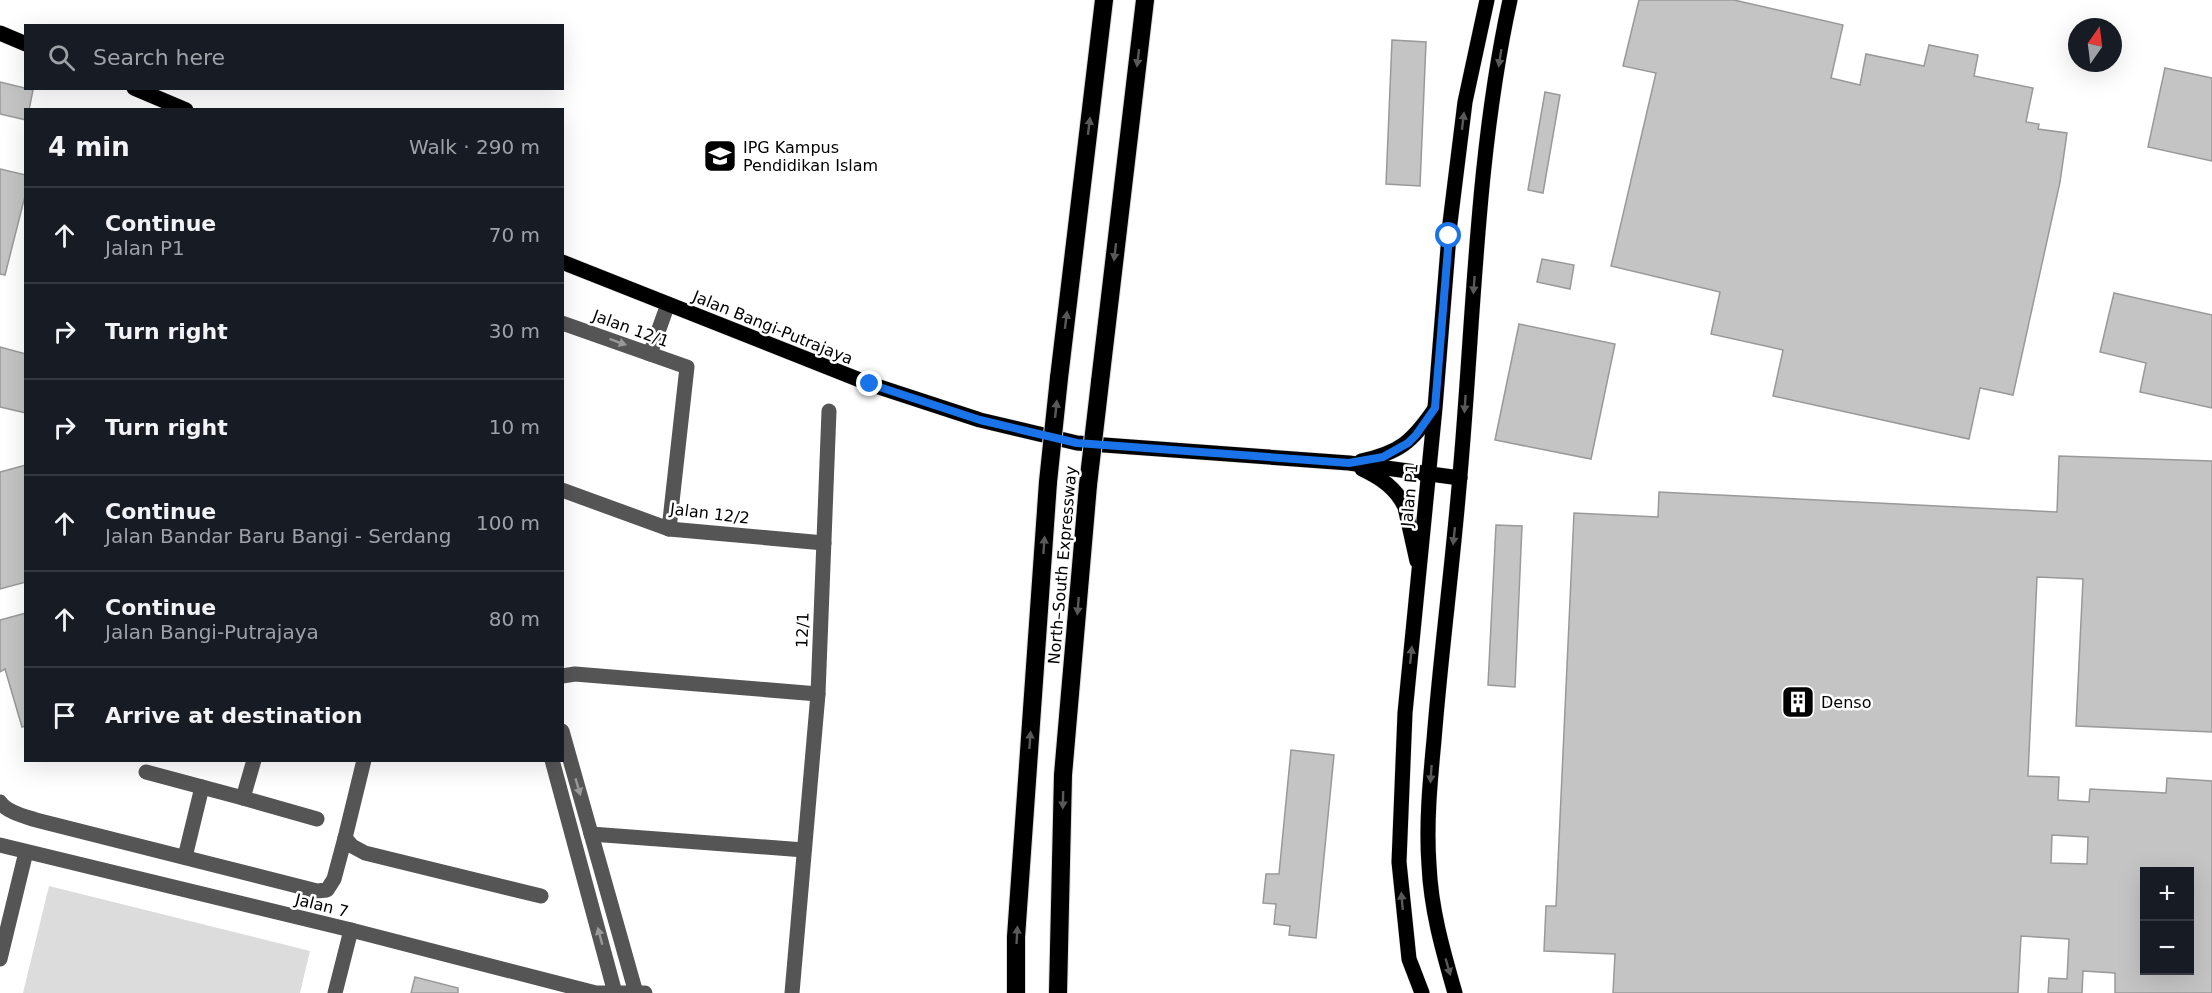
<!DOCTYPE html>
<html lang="en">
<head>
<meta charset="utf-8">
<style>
  :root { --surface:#171b24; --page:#242831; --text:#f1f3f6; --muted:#9ea1a6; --line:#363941 }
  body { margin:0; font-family:"DejaVu Sans",sans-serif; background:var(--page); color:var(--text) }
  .controls { position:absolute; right:18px; bottom:18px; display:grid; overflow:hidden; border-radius:0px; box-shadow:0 6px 24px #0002 }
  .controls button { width:54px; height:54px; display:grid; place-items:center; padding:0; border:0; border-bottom:2px solid var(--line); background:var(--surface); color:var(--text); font:30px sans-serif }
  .compass { position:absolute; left:2068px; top:18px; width:54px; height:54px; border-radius:50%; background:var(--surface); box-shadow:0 6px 24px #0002; rotate:14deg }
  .stop { position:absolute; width:18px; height:18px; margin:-14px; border:4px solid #1a73e8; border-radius:50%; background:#fff }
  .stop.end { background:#1a73e8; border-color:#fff; box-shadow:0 2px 6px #0008 }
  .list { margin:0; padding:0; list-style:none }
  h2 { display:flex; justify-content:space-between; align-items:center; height:78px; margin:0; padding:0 24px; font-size:26px }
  h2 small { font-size:20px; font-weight:400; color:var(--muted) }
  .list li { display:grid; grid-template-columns:39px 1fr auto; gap:18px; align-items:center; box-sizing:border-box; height:96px; padding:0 24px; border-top:2px solid var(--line) }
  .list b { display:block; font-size:22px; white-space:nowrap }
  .list p { margin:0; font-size:20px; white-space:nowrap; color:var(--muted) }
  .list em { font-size:20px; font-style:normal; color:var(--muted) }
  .icon { flex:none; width:33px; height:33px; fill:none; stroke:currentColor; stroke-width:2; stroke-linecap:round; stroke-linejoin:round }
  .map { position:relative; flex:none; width:2212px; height:993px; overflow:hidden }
  .search { position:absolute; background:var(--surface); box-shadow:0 6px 24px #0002; left:24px; top:24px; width:540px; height:66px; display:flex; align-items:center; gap:15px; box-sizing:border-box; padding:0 21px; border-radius:0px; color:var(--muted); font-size:22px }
  .panel { position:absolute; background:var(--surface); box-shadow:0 6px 24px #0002; left:24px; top:108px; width:540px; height:654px; border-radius:0px }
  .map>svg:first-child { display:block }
</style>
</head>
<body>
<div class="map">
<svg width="2212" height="993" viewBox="0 0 2212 993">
  <rect width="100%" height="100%" fill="#fff"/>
  <polygon fill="#dcdcdc" points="49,886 310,951 300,993 23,993"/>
  <g fill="#c4c4c4" stroke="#999" stroke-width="1.5" fill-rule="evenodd">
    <polygon points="1639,0 1734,0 1843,25 1831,78 1860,85 1866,54 1924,66 1929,45 1978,55 1974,76 2033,88 2026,122 2039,124 2038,129 2067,133 2060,182 2013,395 1980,388 1969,439 1773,396 1783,350 1711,334 1720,292 1611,266 1656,73 1623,66"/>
    <polygon points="1392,40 1426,42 1420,186 1386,184"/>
    <polygon points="2165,68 2212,78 2212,161 2148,147"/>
    <polygon points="0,82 33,90 29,110 26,110 26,120 0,114"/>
    <polygon points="1545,92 1560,95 1543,193 1528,190"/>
    <polygon points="0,169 26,175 26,192 5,275 0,274"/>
    <polygon points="1542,259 1574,265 1570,289 1537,282"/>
    <polygon points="2114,293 2212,315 2212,408 2140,392 2146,363 2100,352"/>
    <polygon points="1519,324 1615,344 1591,459 1495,440"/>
    <polygon points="0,347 26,354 26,413 0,407"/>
    <path d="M2059 456 2212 461V732L2076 726 2083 579 2037 577 2028 776 2059 777 2058 800 2089 802 2090 789 2166 793 2167 778 2212 781V993H2115V973L2083 971 2082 993H2048L2049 978 2067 979 2069 939 2021 936 2018 993H1613L1615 954 1544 951 1546 906H1556L1574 513 1658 517 1659 492 2057 512ZM2052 835 2088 837 2087 864 2051 863ZM2145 872H2190V970H2145Z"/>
    <polygon points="26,465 26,582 0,589 0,472"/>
    <polygon points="1496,525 1522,526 1515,687 1488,685"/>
    <polygon points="26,613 26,726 22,727 5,669 0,672 0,620"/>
    <polygon points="1291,750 1334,755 1316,938 1289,935 1290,926 1274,924 1276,904 1263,903 1266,874 1279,874"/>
    <polygon points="415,977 458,988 458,993 411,993"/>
  </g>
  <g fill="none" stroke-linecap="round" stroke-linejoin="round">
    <defs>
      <g id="major">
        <polyline points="0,33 26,44"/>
        <polyline points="134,88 186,110"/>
        <polyline points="562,262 870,384 980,420 1077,443 1349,463 1460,478"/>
        <path d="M1361 461C1399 453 1412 442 1434 410"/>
        <path d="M1362 469C1381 478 1396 488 1405 507L1417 561"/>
        <polyline points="1422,993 1409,959 1399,862 1405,713 1435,408 1450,223 1465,102 1487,0"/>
        <path d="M1455 993C1443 951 1431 910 1429 865 1426 824 1430 782 1434 740 1441 651 1453 563 1460 475 1474 317 1476 156 1510 0"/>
      </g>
      <g id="highway">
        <polyline points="1059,378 1104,0"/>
        <polyline points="1100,382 1145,0"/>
        <polyline points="1016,993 1016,937 1048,482"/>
        <polyline points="1058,993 1063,775 1088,485"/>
      </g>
    </defs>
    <use href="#major" stroke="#dbdbdb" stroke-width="16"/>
    <use href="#highway" stroke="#dbdbdb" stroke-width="20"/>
    <g stroke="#555" stroke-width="15">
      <polyline points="562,323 687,367 669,529"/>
      <polyline points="650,354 668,304"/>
      <polyline points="562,490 669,529 824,543"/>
      <polyline points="562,676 575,674 818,694"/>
      <polyline points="562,731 636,993"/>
      <polyline points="254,760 243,798 317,819"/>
      <polyline points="364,760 345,838 352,846 365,853 541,896"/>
      <polyline points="552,760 615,993"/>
      <polyline points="146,772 243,798"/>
      <path d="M0 802C7 812 24 816 36 820L317 891 327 890 334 879 345 838"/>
      <polyline points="591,834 804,850"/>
      <polyline points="0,845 351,930 596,993 645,993"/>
      <polyline points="185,857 202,787"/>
      <polyline points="0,959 26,852"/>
      <polyline points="335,993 351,930"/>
      <polyline points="792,993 818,694 829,411"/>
    </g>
    <use href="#major" stroke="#000" stroke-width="15"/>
    <use href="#highway" stroke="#000" stroke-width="18"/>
    <defs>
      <g id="highway-bridge">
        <polyline points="1048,482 1059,378"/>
        <polyline points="1088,485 1100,382"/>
      </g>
    </defs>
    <use href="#highway-bridge" stroke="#dbdbdb" stroke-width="20" stroke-linecap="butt"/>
    <use href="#highway-bridge" stroke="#000" stroke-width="18"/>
  </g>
  <defs><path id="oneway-solid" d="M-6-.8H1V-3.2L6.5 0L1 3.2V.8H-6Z" transform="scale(1.5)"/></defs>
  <g fill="#595959">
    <use href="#oneway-solid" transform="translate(1138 58) rotate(97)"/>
    <use href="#oneway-solid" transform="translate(1500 58) rotate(99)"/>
    <use href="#oneway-solid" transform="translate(1463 121) rotate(-83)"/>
    <use href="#oneway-solid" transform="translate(1089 126) rotate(-83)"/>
    <use href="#oneway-solid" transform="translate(1115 252) rotate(97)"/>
    <use href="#oneway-solid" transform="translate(1474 285) rotate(94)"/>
    <use href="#oneway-solid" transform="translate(1066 320) rotate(-83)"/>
    <use href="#oneway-solid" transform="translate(1465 404) rotate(94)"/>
    <use href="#oneway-solid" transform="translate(1056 409) rotate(-84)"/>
    <use href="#oneway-solid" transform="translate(1454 536) rotate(96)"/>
    <use href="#oneway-solid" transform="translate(1044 545) rotate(-86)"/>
    <use href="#oneway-solid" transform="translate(1078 606) rotate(95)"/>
    <use href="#oneway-solid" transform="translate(1411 655) rotate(-84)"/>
    <use href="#oneway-solid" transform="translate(1030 740) rotate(-86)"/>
    <use href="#oneway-solid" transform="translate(1431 774) rotate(94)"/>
    <use href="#oneway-solid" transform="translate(1063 800) rotate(91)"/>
    <use href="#oneway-solid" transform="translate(1402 901) rotate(-95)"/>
    <use href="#oneway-solid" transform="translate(1017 935) rotate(-87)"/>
    <use href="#oneway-solid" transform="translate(1448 967) rotate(74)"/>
  </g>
  <g fill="#999">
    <use href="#oneway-solid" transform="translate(618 342) rotate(20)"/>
    <use href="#oneway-solid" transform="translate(578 787) rotate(74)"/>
    <use href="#oneway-solid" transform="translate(600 936) rotate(-105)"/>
  </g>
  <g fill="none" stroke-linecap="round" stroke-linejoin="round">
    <polyline stroke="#1a73e8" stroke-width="8" points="870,384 980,420 1077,443 1349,463 1383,457 1408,443 1416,435 1435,408 1449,236"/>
  </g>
  <defs>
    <symbol id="university-square" viewBox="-11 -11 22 22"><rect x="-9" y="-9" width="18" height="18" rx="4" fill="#000" stroke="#fff"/><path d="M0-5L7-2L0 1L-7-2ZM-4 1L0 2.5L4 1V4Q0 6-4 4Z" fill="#fff"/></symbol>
    <symbol id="building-square" viewBox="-11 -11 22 22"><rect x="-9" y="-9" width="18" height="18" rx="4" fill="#000" stroke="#fff"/><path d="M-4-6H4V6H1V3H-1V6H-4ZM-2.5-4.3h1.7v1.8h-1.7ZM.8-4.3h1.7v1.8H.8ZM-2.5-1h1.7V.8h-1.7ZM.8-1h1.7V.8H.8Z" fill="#fff"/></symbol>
  </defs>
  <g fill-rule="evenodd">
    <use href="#university-square" x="701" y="137" width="38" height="38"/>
    <use href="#building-square" x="1779" y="683" width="38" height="38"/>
  </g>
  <g text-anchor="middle" stroke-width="5" stroke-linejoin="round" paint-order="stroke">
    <g font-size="16" fill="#000" stroke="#fff" text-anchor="start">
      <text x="743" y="153">IPG Kampus<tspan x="743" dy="18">Pendidikan Islam</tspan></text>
      <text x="1821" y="708">Denso</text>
    </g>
    <g font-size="16" fill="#000" stroke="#fff">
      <text transform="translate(773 327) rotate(22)" y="6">Jalan Bangi-Putrajaya</text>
      <text transform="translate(631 328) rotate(20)" y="6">Jalan 12/1</text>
      <text transform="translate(1409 495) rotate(-85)" y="6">Jalan P1</text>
      <text transform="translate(710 513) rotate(7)" y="6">Jalan 12/2</text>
      <text transform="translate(1062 565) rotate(-85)" y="6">North–South Expressway</text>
      <text transform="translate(802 630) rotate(-88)" y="6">12/1</text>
      <text transform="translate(322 905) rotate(14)" y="6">Jalan 7</text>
    </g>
  </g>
</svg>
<div class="controls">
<button>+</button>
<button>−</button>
</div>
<svg class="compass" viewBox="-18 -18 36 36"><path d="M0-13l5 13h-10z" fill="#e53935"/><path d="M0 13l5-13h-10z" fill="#9ea1a6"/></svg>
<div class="stop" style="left:1449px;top:236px"></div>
<div class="stop end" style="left:870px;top:384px"></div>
<div class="search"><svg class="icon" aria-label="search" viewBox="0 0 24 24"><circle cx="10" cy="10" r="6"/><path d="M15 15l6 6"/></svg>Search here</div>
<section class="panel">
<h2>4 min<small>Walk · 290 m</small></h2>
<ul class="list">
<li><svg class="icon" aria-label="ahead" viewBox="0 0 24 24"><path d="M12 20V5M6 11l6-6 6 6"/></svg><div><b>Continue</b><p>Jalan P1</p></div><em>70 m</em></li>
<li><svg class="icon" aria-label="right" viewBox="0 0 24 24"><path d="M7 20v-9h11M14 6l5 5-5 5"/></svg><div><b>Turn right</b></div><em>30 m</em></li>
<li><svg class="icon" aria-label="right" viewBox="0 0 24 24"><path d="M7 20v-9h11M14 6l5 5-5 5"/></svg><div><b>Turn right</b></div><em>10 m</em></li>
<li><svg class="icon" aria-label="ahead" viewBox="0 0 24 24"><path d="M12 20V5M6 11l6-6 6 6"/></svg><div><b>Continue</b><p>Jalan Bandar Baru Bangi - Serdang</p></div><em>100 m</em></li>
<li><svg class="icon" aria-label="ahead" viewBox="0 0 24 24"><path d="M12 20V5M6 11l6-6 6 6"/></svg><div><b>Continue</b><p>Jalan Bangi-Putrajaya</p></div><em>80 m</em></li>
<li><svg class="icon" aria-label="arrive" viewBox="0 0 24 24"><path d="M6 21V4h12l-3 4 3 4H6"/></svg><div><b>Arrive at destination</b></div></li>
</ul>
</section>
</div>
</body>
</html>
